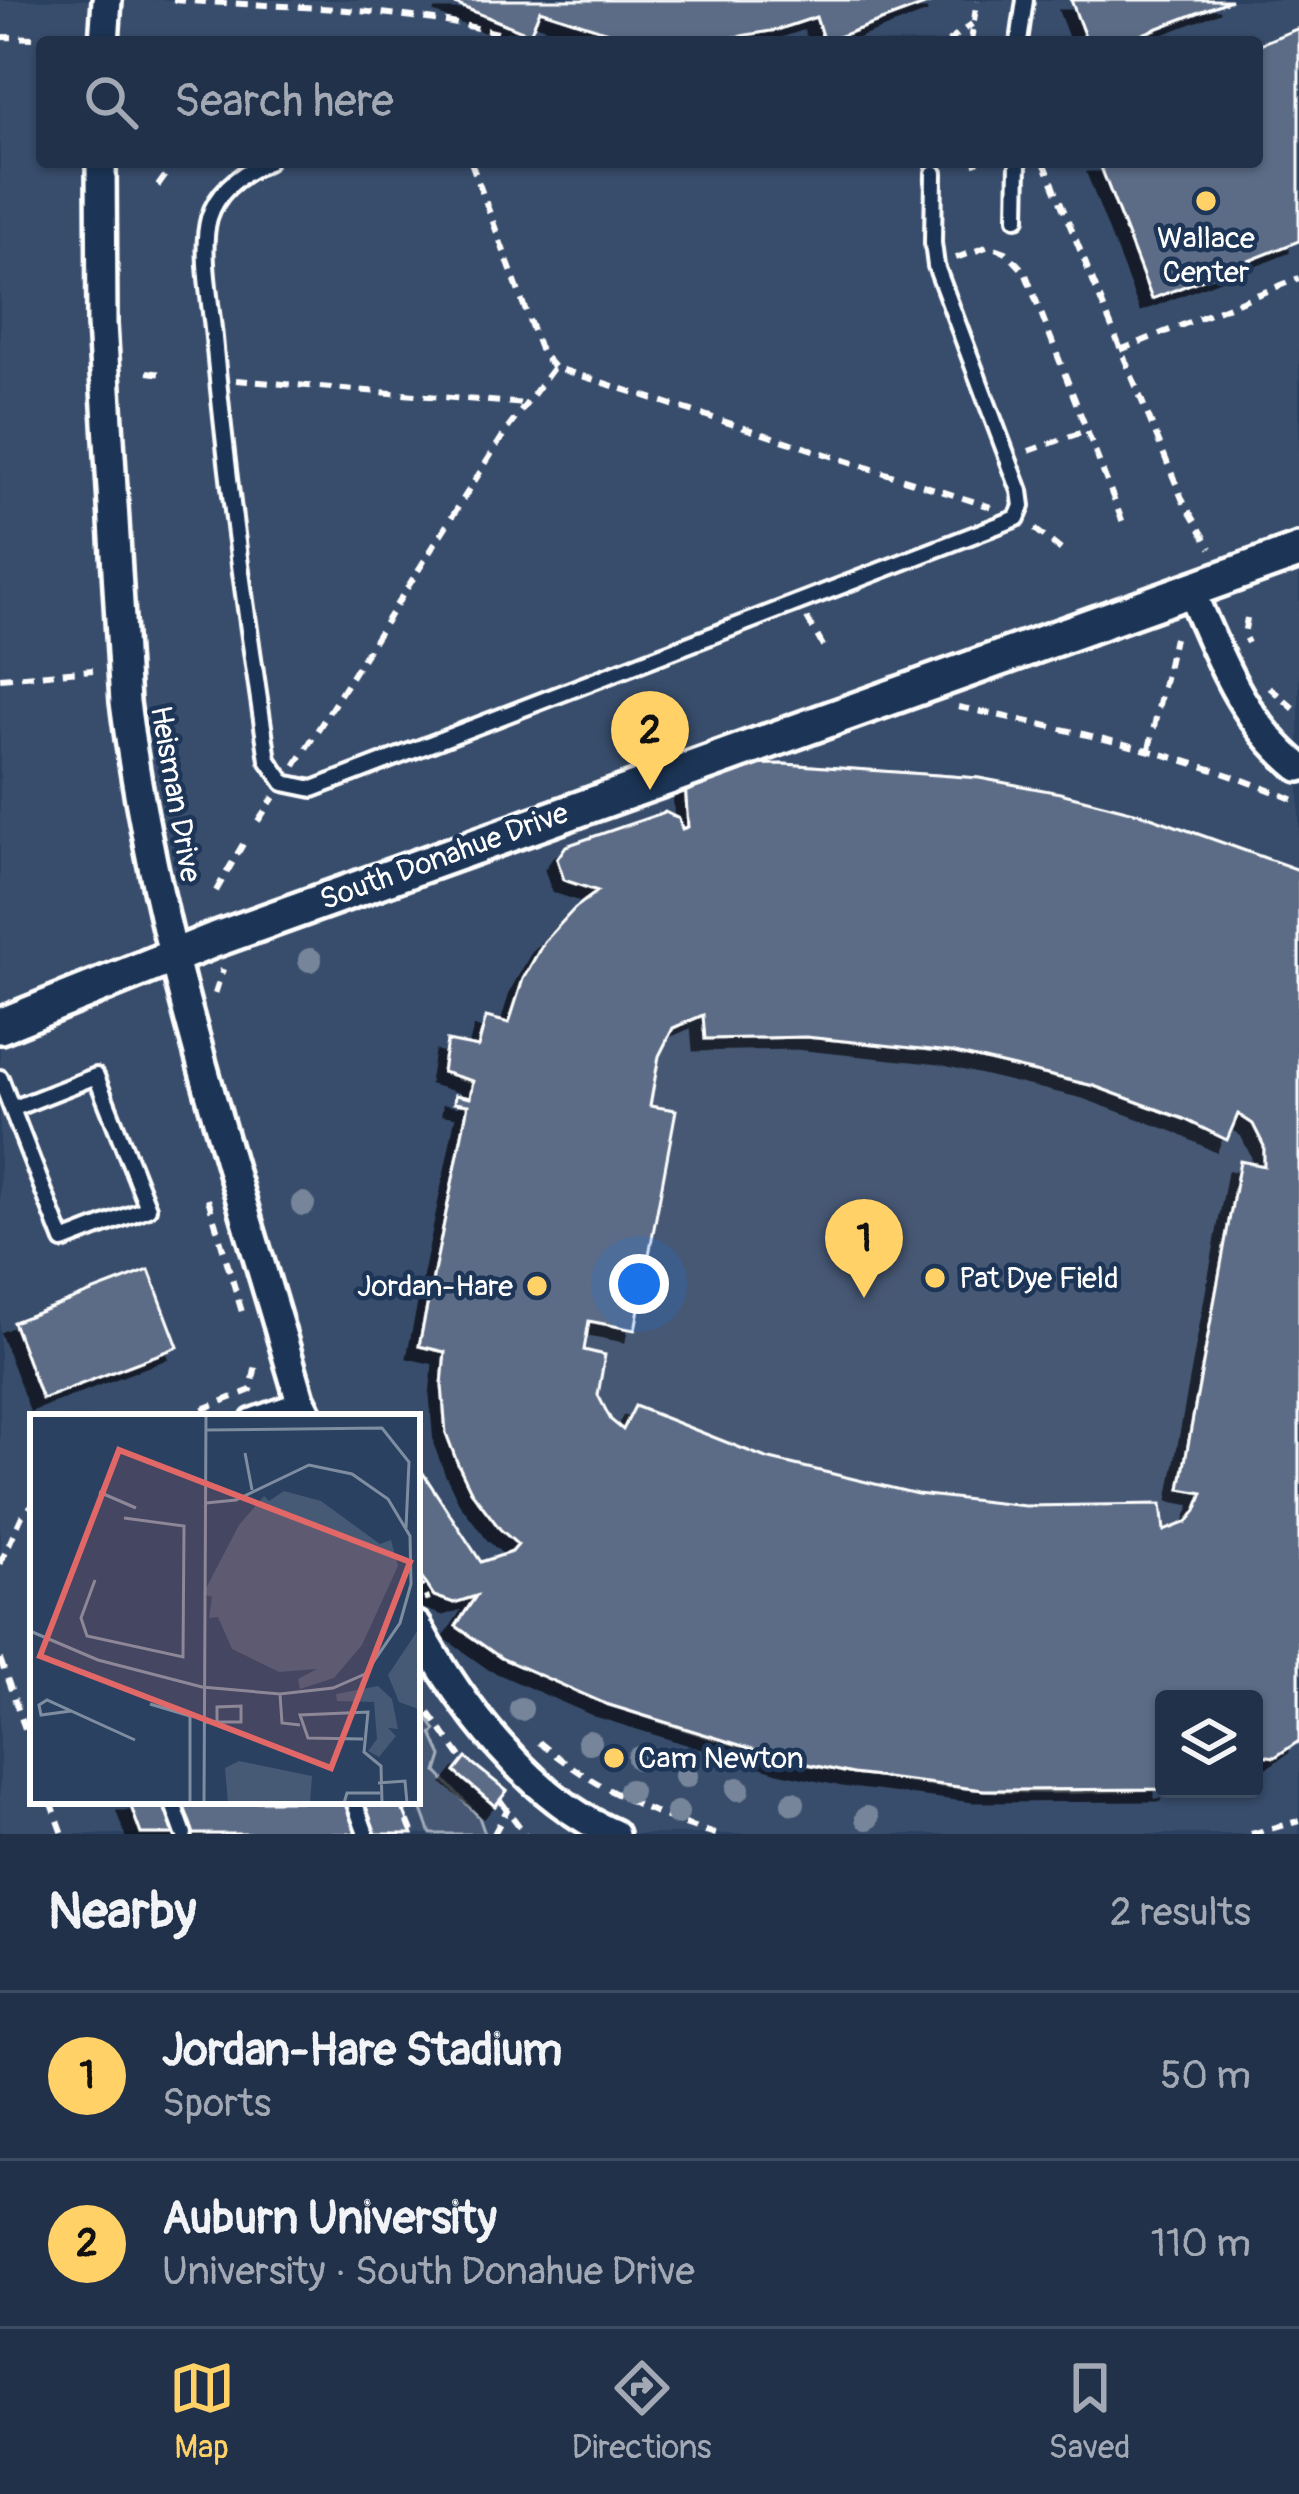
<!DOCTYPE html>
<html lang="en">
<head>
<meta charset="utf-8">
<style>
  :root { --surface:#203149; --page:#2d3d53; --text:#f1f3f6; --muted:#a2a9b4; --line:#3d4c61; --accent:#ffd166 }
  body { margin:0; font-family:Pangolin,sans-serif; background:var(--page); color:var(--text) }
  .controls { position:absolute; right:36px; bottom:36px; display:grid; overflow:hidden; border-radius:12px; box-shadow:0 3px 9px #0004 }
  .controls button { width:108px; height:108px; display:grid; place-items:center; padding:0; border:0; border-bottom:3px solid var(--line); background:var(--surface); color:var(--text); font:60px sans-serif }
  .you { position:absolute; left:639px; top:1284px; width:42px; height:42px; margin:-30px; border:9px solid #fff; border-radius:50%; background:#1a73e8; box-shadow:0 0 0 18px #1a73e833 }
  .badge { display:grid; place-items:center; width:78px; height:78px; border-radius:50%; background:var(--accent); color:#111; font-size:39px; font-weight:700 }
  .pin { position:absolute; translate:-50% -99px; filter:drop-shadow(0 3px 6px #0008) }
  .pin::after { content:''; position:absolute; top:63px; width:42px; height:36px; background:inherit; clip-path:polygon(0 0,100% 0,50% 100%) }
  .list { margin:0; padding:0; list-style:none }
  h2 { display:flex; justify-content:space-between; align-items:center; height:156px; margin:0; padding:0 48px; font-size:51px }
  h2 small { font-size:39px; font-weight:400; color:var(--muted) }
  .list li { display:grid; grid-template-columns:78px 1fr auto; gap:36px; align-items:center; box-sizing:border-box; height:168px; padding:0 48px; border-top:3px solid var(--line) }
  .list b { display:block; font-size:45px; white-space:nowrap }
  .list p { margin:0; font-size:39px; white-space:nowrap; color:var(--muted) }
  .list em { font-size:39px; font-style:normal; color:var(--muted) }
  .icon { flex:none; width:66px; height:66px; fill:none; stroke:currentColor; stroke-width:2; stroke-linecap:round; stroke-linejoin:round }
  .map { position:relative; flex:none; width:1299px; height:1834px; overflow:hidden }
  .search { position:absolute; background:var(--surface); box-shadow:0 3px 9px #0004; left:36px; right:36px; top:36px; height:132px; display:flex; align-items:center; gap:30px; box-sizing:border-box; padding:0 42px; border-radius:12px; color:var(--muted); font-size:45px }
  .sheet { height:492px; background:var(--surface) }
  nav { display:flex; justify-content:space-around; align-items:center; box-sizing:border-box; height:168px; border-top:3px solid var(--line); background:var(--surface); font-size:33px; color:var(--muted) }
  nav a { display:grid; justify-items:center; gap:6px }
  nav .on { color:var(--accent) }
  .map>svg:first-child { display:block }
</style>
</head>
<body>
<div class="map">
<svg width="1299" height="1834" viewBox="0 0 1299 1834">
  <defs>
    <filter id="shadow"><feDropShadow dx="-11" dy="11" stdDeviation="0" flood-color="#0009"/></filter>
  </defs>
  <rect width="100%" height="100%" fill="#2a4161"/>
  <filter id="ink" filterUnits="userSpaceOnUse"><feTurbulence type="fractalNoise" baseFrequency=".00833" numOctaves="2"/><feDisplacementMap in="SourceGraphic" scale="24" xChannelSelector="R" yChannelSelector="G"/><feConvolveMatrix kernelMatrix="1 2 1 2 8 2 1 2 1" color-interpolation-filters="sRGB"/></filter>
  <g filter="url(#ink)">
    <path fill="#394e6c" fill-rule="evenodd" d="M0 0H1299V1834H0ZM42 42H1257V162H42ZM33 1417H417V1801H33ZM1164 1699H1254V1789H1164Z"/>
    <g fill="#465975" stroke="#a2acba" stroke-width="3">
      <path d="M784 764 979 778 1142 814 1299 870V1741L1275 1757 1254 1754V1699H1164V1789H1173C1109 1791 1045 1795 981 1790 874 1782 771 1758 670 1725 593 1700 522 1672 456 1626L474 1597C468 1599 462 1602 456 1602 403 1604 417 1498 417 1464L480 1562 512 1552 518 1544C457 1492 439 1430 444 1352L419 1346 468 1106 454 1103 455 1095 470 1098 472 1082 458 1079 447 1041 478 1047 486 1017 509 1023C526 968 550 926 597 892L564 880 557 859 566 846 665 812 679 819 682 828 688 827 684 766Z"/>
      <polygon points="417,1704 436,1730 432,1734 442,1756 437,1772 479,1817 485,1834 431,1834 417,1796"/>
    </g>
    <g fill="#5b6c86" stroke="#fff" stroke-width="3" fill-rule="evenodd" filter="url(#shadow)">
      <polygon points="445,0 938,0 824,42 816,17 777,30 704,42 611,33 540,10 530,34"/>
      <polygon points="1071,0 1231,0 1122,42 1087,42"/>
      <polygon points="1299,28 1299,241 1152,299 1099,162 1257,162 1257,45"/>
      <path d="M784 764 979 778 1060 793 1142 814 1299 870V1741L1275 1757 1254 1754V1699H1164V1789H1173L984 1790 853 1774 789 1760 606 1704 501 1658 456 1626 476 1596 454 1603 434 1596 417 1570V1464L481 1562 512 1552 518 1545 500 1529 471 1491 457 1462 446 1433 442 1385 445 1352 419 1346 468 1105 454 1103 455 1095 470 1098 473 1081 442 1072 447 1041 478 1047 486 1017 509 1023 523 979 544 942 575 908 598 891 564 880 557 859 566 846 665 812 679 819 682 829 688 827 684 766ZM703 1015 705 1039 806 1037 951 1052 1094 1086 1184 1119 1227 1140 1238 1114 1253 1124 1264 1146V1166L1240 1161 1180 1489 1203 1493 1196 1511 1187 1522 1164 1531 1161 1504 1025 1506 917 1494 766 1458 635 1406 623 1430 611 1420 598 1395 605 1355 584 1350 589 1321 635 1330 676 1110 650 1106 659 1056 673 1028Z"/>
      <polygon points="149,1270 178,1347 42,1399 13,1322"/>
      <polygon points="466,1758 507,1791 495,1806 455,1772"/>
      <polygon points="129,1801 400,1801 413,1834 141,1834"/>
    </g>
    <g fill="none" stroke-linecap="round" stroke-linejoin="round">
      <defs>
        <g id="service">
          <polyline points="1019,42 1025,0"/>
          <path d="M267 162C242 173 217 191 209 218 200 250 211 305 214 338 227 480 247 620 268 760L284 783 313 789 1017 518 1022 506 1020 491 936 266 933 243 934 173"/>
          <polyline points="1017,218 1018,162"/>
          <polyline points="0,1078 63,1241 148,1208 96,1076 12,1109"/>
          <polyline points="250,1417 300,1399"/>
          <polyline points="172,1801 184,1834"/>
          <polyline points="354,1801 366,1834"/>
        </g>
        <g id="minor">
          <polyline points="104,42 107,0"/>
          <path d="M101 162 102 324 125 702C155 940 234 1170 300 1399L309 1417"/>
          <path d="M1191 592C1219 657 1243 722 1299 767"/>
          <path d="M417 1626C460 1705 529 1797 614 1834"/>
        </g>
        <polyline id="tertiary" points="0,1026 214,940 1299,551"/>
      </defs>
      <use href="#service" stroke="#fff" stroke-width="22"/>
      <use href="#minor" stroke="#fff" stroke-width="36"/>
      <use href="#tertiary" stroke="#fff" stroke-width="42"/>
      <g stroke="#fff" stroke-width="6" stroke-dasharray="12 9" stroke-linecap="butt">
        <path d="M173 0C292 8 415 6 530 42"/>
        <polyline points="0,37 70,39"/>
        <polyline points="948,42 972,24"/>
        <polyline points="971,42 977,0"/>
        <polyline points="471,162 535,336 542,354 554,367 991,507"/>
        <polyline points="976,162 977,165"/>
        <polyline points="1044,162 1183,501 1211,548"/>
        <polyline points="158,186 175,162"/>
        <polyline points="956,258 989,246 1006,252 1025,272 1125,528"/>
        <polyline points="1120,350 1299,278"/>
        <polyline points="147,372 163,374"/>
        <polyline points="236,380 525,404"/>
        <polyline points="1029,451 1088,430"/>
        <polyline points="1035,529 1065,553"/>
        <polyline points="807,618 823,646"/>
        <polyline points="1247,618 1244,635 1248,643"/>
        <polyline points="0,678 93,670"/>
        <polyline points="1269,687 1299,713"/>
        <path d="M958 707C1075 731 1189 755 1299 802"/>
        <polyline points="1149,749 1174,638"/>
        <polyline points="295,766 506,431 554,367"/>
        <polyline points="258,821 274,797"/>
        <polyline points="216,891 246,839"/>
        <polyline points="215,994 223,969"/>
        <polyline points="208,1199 242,1312"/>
        <polyline points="183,1417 251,1390 257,1359"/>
        <polyline points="0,1564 22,1516 33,1504"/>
        <polyline points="417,1577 428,1601"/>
        <polyline points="0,1659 33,1751"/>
        <polyline points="417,1696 464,1761"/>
        <path d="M539 1742C589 1784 653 1816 716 1834"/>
        <polyline points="500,1800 525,1834"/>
        <polyline points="51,1801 63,1834"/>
        <polyline points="400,1801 413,1834"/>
        <polyline points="494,1834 508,1808"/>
        <polyline points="1251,1834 1299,1821"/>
      </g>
      <use href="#service" stroke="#1d3557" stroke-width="14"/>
      <use href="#minor" stroke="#1d3557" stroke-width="27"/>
      <use href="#tertiary" stroke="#1d3557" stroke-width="33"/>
    </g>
    <g fill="#76859a">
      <circle cx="310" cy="960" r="12"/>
      <circle cx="303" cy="1204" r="12"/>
      <circle cx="521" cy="1709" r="12"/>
      <circle cx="589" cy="1742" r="12"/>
      <circle cx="639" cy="1758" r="12"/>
      <circle cx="686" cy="1776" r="12"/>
      <circle cx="738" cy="1789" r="12"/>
      <circle cx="630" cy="1791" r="12"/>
      <circle cx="793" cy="1803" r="12"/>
      <circle cx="677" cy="1813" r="12"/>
      <circle cx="867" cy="1818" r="12"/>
    </g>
  </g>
  <g fill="#ffd166" stroke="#1d3557" stroke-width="4.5">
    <circle cx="1206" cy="201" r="12"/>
    <circle cx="935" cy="1278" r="12"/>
    <circle cx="537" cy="1286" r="12"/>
    <circle cx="614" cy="1758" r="12"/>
  </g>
  <g text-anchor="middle" stroke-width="9" stroke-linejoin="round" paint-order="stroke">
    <g font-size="30" fill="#fff" stroke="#1d3557" text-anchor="start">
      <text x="1206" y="248" text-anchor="middle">Wallace<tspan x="1206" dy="34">Center</tspan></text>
      <text x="959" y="1288">Pat Dye Field</text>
      <text x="513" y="1296" text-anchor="end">Jordan-Hare</text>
      <text x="638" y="1768">Cam Newton</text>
    </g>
    <g font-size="30" fill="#fff" stroke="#1d3557">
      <text transform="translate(176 794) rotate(80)" y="10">Heisman Drive</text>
      <text transform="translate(444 856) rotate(-20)" y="10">South Donahue Drive</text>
    </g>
  </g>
  <g transform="translate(30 1414)">
    <rect width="390" height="390" fill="#2a4161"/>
    <path d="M254 77 291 87 350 130 361 126 368 152 332 231 304 264 270 275 268 265 287 255 249 258 202 235 188 203 179 204 182 183 173 180 209 111 234 82 239 87ZM390 213V295H388L369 288 358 261ZM348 272 362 285 368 315 358 314 366 322 349 343 338 337 347 325 344 288 307 287 306 280ZM209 347 282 362 280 389H198L195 354Z" fill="#465975"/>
    <path fill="none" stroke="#7f8da0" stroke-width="3" d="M177 16 352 14 379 48 376 114M215 39 222 76M69 78 106 94M65 166 51 204 57 222 153 243 154 112 94 104M0 217 68 246 172 273 250 280 303 274 335 260 370 209 381 170 380 122 358 85 322 60 279 51 206 86 176 89M250 280 252 309 270 311M120 290 160 302V389M41 297 11 301 9 291 17 286 105 326M173 308H211V292L187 293V308M333 325 278 324 270 301 338 298 334 338 351 352 352 389M348 369 375 367 377 389M174 389 176 1M314 389 317 379H350"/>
    <path fill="#e26868" fill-opacity="0.15" stroke="#e26868" stroke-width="6" d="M89 36 380 148 301 354 10 242Z"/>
    <rect width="390" height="390" fill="none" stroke="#fff" stroke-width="6"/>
  </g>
</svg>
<div class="controls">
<button><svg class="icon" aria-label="layers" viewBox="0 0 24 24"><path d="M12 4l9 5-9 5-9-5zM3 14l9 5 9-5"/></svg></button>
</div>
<div class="you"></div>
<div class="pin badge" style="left:864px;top:1298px">1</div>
<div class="pin badge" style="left:650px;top:790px">2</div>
<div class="search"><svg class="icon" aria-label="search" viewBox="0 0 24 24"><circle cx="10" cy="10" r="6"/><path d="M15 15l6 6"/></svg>Search here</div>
</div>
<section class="sheet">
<h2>Nearby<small>2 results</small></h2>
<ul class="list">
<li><span class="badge">1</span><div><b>Jordan-Hare Stadium</b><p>Sports</p></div><em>50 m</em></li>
<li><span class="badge">2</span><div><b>Auburn University</b><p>University · South Donahue Drive</p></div><em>110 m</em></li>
</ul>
</section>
<nav>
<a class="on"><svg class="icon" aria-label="map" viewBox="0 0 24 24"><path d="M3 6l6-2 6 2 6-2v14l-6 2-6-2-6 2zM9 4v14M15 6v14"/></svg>Map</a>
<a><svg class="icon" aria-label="directions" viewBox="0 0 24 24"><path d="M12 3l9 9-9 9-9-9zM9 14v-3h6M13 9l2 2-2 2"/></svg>Directions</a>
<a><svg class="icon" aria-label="saved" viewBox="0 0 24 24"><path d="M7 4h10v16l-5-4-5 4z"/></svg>Saved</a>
</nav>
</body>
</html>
